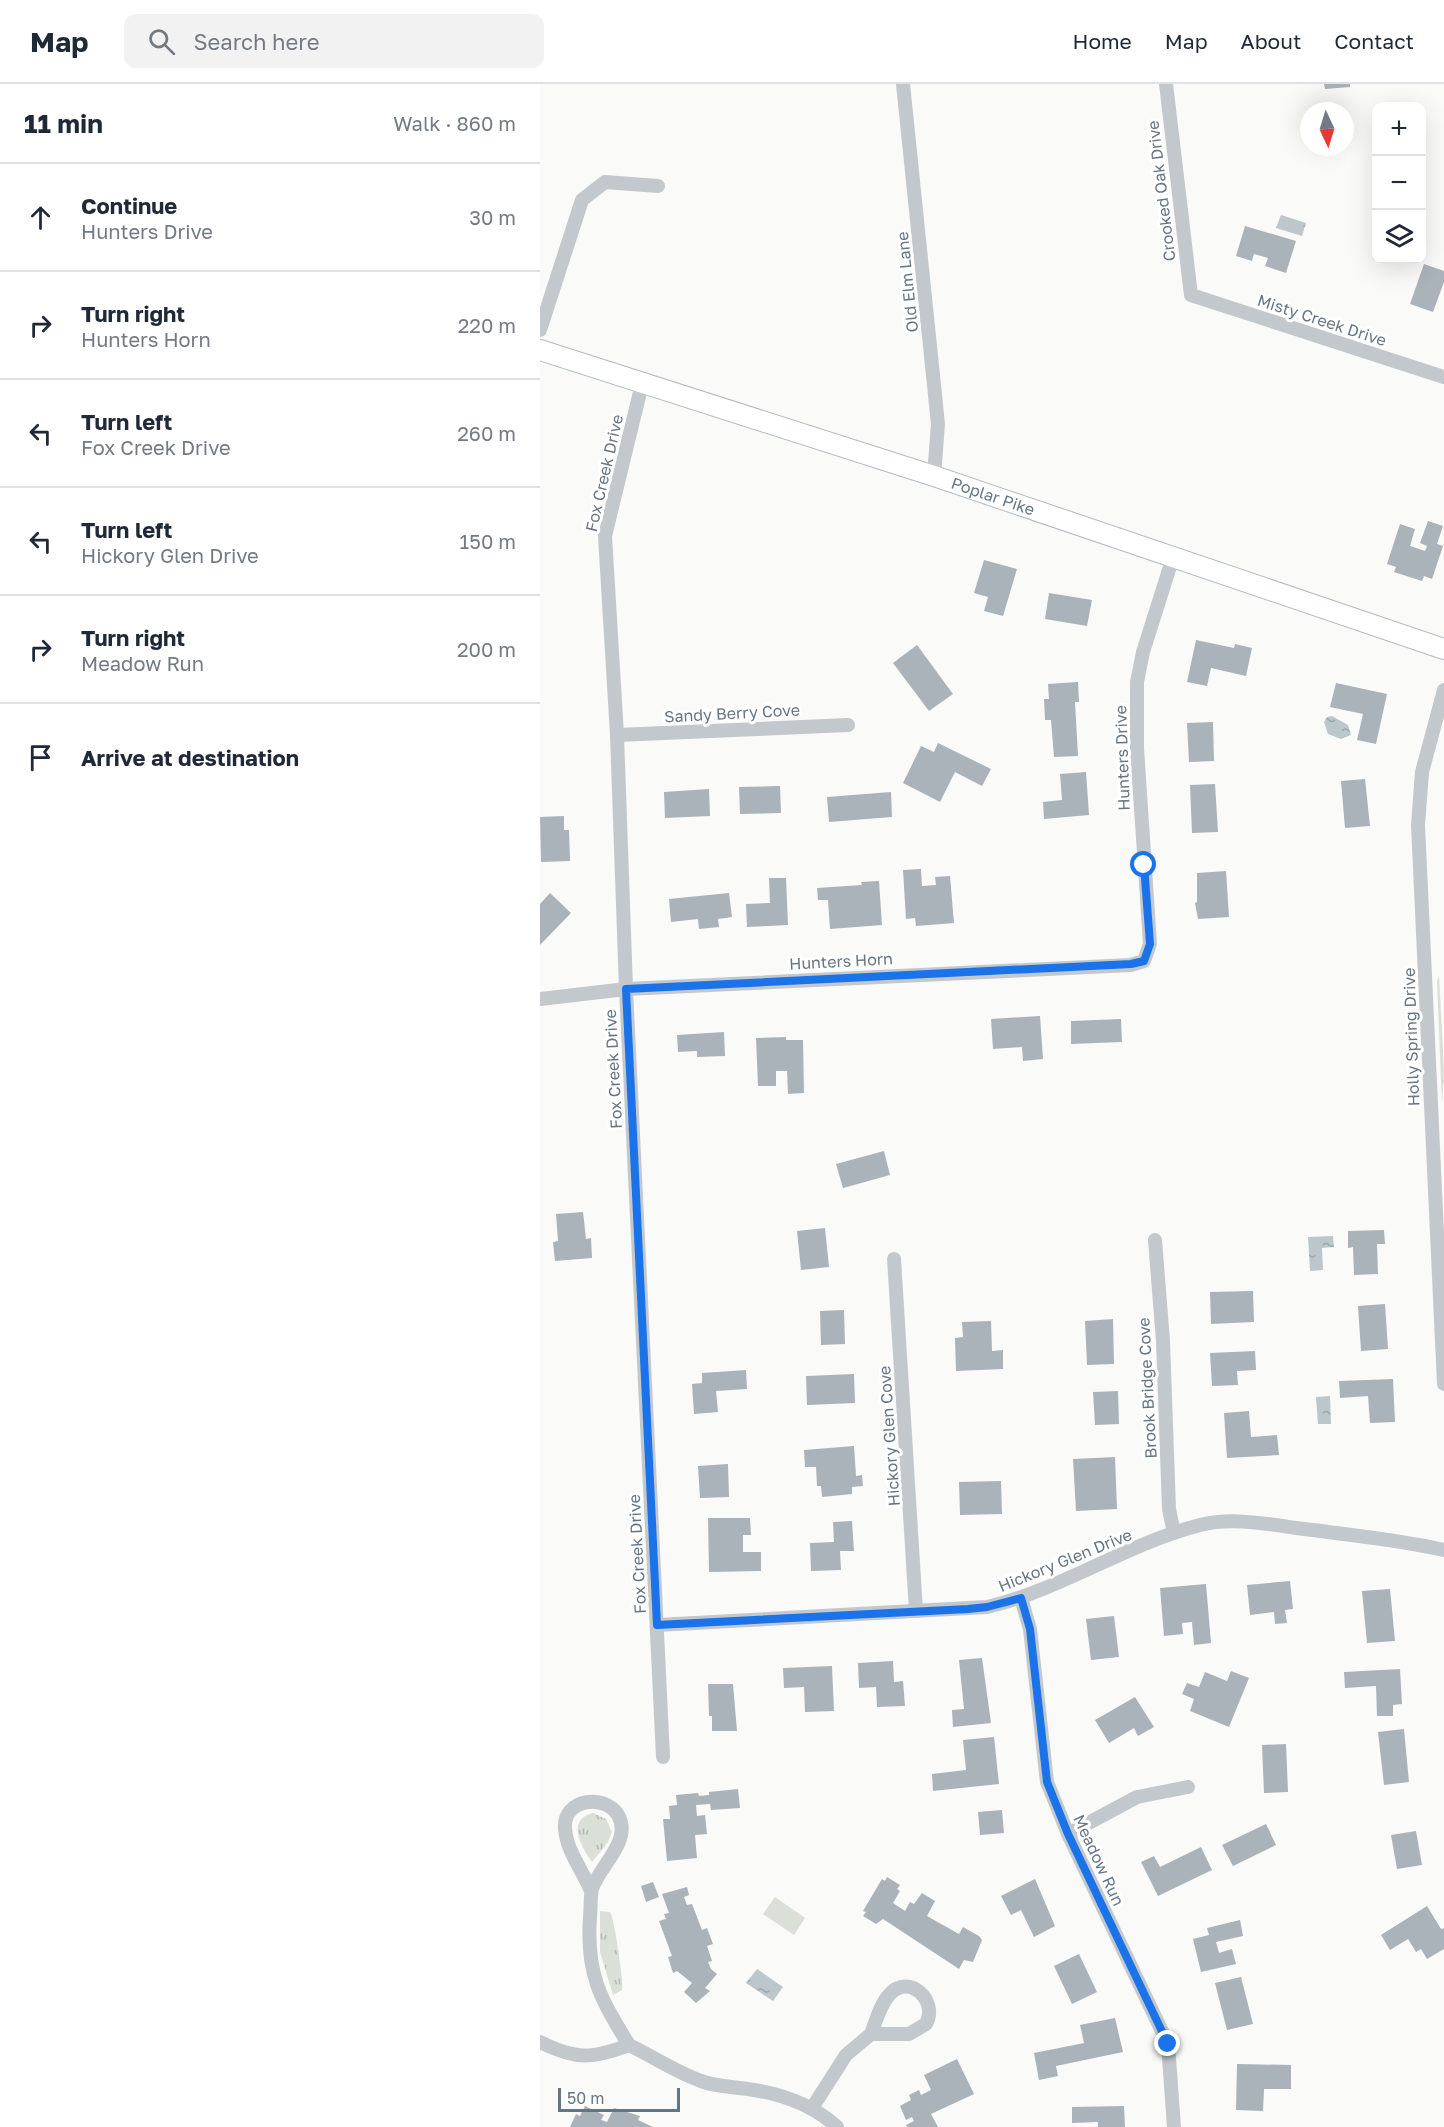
<!DOCTYPE html>
<html lang="en">
<head>
<meta charset="utf-8">
<style>
  :root { --surface:#fff; --page:#f2f2f3; --text:#1f2937; --muted:#747a83; --line:#e0e1e3 }
  body { margin:0; font-family:"Golos Text",sans-serif; background:var(--page); color:var(--text) }
  .controls { position:absolute; right:18px; top:18px; display:grid; overflow:hidden; border-radius:12px; box-shadow:0 6px 24px #0002 }
  .controls button { width:54px; height:54px; display:grid; place-items:center; padding:0; border:0; border-bottom:2px solid var(--line); background:var(--surface); color:var(--text); font:30px sans-serif }
  .compass { position:absolute; left:760px; top:18px; width:54px; height:54px; border-radius:50%; background:var(--surface); box-shadow:0 6px 24px #0002; rotate:176deg }
  .scale { position:absolute; left:18px; bottom:15px; width:122px; box-sizing:border-box; padding-left:6px; border:3px solid #657683; border-top:0; font-size:16px; line-height:21px; white-space:nowrap; color:#657683; -webkit-text-stroke:4px #fff; paint-order:stroke }
  .stop { position:absolute; width:18px; height:18px; margin:-14px; border:4px solid #1a73e8; border-radius:50%; background:#fff }
  .stop.end { background:#1a73e8; border-color:#fff; box-shadow:0 2px 6px #0008 }
  .list { margin:0; padding:0; list-style:none }
  h2 { display:flex; justify-content:space-between; align-items:center; height:78px; margin:0; padding:0 24px; font-size:26px }
  h2 small { font-size:20px; font-weight:400; color:var(--muted) }
  .list li { display:grid; grid-template-columns:39px 1fr auto; gap:18px; align-items:center; box-sizing:border-box; height:108px; padding:0 24px; border-top:2px solid var(--line) }
  .list b { display:block; font-size:22px; white-space:nowrap }
  .list p { margin:0; font-size:20px; white-space:nowrap; color:var(--muted) }
  .list em { font-size:20px; font-style:normal; color:var(--muted) }
  .icon { flex:none; width:33px; height:33px; fill:none; stroke:currentColor; stroke-width:2; stroke-linecap:round; stroke-linejoin:round }
  .map { position:relative; flex:none; width:904px; height:2043px; overflow:hidden }
  header { display:flex; align-items:center; gap:36px; box-sizing:border-box; height:84px; padding:0 30px; background:var(--surface); border-bottom:2px solid var(--line) }
  header strong { font-size:28px }
  nav { display:flex; gap:33px; margin-inline-start:auto; font-size:21px }
  .search { width:420px; height:54px; background:var(--page); display:flex; align-items:center; gap:15px; box-sizing:border-box; padding:0 21px; border-radius:12px; color:var(--muted); font-size:22px }
  main { display:flex }
  aside { flex:1; background:var(--surface) }
  .map>svg:first-child { display:block }
</style>
</head>
<body>
<header>
<strong>Map</strong>
<div class="search"><svg class="icon" aria-label="search" viewBox="0 0 24 24"><circle cx="10" cy="10" r="6"/><path d="M15 15l6 6"/></svg>Search here</div>
<nav><a>Home</a><a>Map</a><a>About</a><a>Contact</a></nav>
</header>
<main>
<aside>
<h2>11 min<small>Walk · 860 m</small></h2>
<ul class="list">
<li><svg class="icon" aria-label="ahead" viewBox="0 0 24 24"><path d="M12 20V5M6 11l6-6 6 6"/></svg><div><b>Continue</b><p>Hunters Drive</p></div><em>30 m</em></li>
<li><svg class="icon" aria-label="right" viewBox="0 0 24 24"><path d="M7 20v-9h11M14 6l5 5-5 5"/></svg><div><b>Turn right</b><p>Hunters Horn</p></div><em>220 m</em></li>
<li><svg class="icon" aria-label="left" viewBox="0 0 24 24"><path d="M17 20v-9H6M10 6l-5 5 5 5"/></svg><div><b>Turn left</b><p>Fox Creek Drive</p></div><em>260 m</em></li>
<li><svg class="icon" aria-label="left" viewBox="0 0 24 24"><path d="M17 20v-9H6M10 6l-5 5 5 5"/></svg><div><b>Turn left</b><p>Hickory Glen Drive</p></div><em>150 m</em></li>
<li><svg class="icon" aria-label="right" viewBox="0 0 24 24"><path d="M7 20v-9h11M14 6l5 5-5 5"/></svg><div><b>Turn right</b><p>Meadow Run</p></div><em>200 m</em></li>
<li><svg class="icon" aria-label="arrive" viewBox="0 0 24 24"><path d="M6 21V4h12l-3 4 3 4H6"/></svg><div><b>Arrive at destination</b></div></li>
</ul>
</aside>
<div class="map">
<svg width="904" height="2043" viewBox="0 0 904 2043">
  <defs>
    <pattern id="grass-tufts" width="24" height="20" patternUnits="userSpaceOnUse" patternTransform="scale(1.5)"><rect width="24" height="20" fill="#dadfd7"/><path d="M3 7l-1-3M5 7V3M7 7l1-3M15 17l-1-3M17 17v-4M19 17l1-3" fill="none" stroke="#b4b9b4"/></pattern>
    <pattern id="water-ripples" width="26" height="14" patternUnits="userSpaceOnUse" patternTransform="scale(1.5)"><rect width="26" height="14" fill="#bbc7cb"/><path d="M2 4q2-2 4 0t4 0M15 11q2-2 4 0t4 0" fill="none" stroke="#9ca6aa"/></pattern>
  </defs>
  <rect width="100%" height="100%" fill="#fafaf8"/>
  <g fill="url(#grass-tufts)">
    <polygon points="899,891 904,987 902,1020 897,898"/>
    <path d="M53 1729 66 1735 72 1748 68 1758 52 1778C42 1764 25 1736 53 1729Z"/>
    <path d="M60 1827 70 1828C74 1832 84 1901 82 1906L73 1911 60 1868Z"/>
  </g>
  <polygon fill="#dadfd7" points="235,1813 265,1834 254,1851 223,1830"/>
  <g fill="url(#water-ripples)">
    <polygon points="741,131 766,139 762,152 736,144"/>
    <polygon points="787,633 792,632 808,641 811,651 801,655 788,650 784,638"/>
    <polygon points="793,1152 794,1163 782,1164 783,1186 770,1187 768,1153"/>
    <polygon points="790,1312 791,1340 778,1340 776,1313"/>
    <polygon points="217,1885 243,1903 233,1917 206,1899"/>
  </g>
  <g fill="#aab3b9">
    <polygon points="784,0 810,0 810,3 785,5"/>
    <polygon points="705,142 756,157 746,189 725,182 728,174 714,170 712,177 696,172"/>
    <polygon points="884,180 904,187 904,198 893,228 870,220"/>
    <polygon points="888,437 903,442 897,460 903,462 892,495 884,492 882,497 854,488 856,483 847,480 860,440 875,445 870,462 885,467 887,462 880,459"/>
    <polygon points="444,476 477,485 463,532 444,527 448,513 434,509"/>
    <polygon points="509,509 552,516 547,542 505,535"/>
    <polygon points="656,556 694,564 695,560 712,564 706,592 671,584 667,602 647,598"/>
    <polygon points="377,561 413,610 389,627 353,579"/>
    <polygon points="538,598 539,618 535,618 538,672 514,673 511,636 505,636 504,615 509,615 508,600"/>
    <polygon points="796,599 847,610 836,660 817,656 823,630 790,623"/>
    <polygon points="673,638 674,677 649,678 647,639"/>
    <polygon points="398,659 451,685 442,702 415,688 400,718 363,699 381,662 394,668"/>
    <polygon points="546,688 549,731 504,735 503,718 522,716 520,690"/>
    <polygon points="825,695 830,742 805,744 801,697"/>
    <polygon points="675,700 678,748 652,749 650,701"/>
    <polygon points="240,702 241,729 200,730 199,703"/>
    <polygon points="169,705 170,732 125,734 124,708"/>
    <polygon points="351,708 352,733 289,738 287,713"/>
    <polygon points="24,732 24,746 29,746 30,777 1,778 0,733"/>
    <polygon points="381,785 382,802 396,801 395,793 410,792 414,839 376,842 375,834 366,835 363,786"/>
    <polygon points="686,787 689,833 658,835 655,819 657,818 657,789"/>
    <polygon points="229,794 246,794 248,841 207,843 206,820 230,819"/>
    <polygon points="339,797 342,841 290,845 288,816 278,816 277,804 322,801 321,798"/>
    <polygon points="10,809 31,829 0,861 0,820"/>
    <polygon points="189,809 192,833 178,835 179,843 159,845 158,835 131,838 129,815"/>
    <polygon points="500,932 503,975 483,977 482,963 453,965 451,935"/>
    <polygon points="581,935 582,958 531,960 531,937"/>
    <polygon points="184,948 185,972 157,973 157,967 138,968 137,951"/>
    <polygon points="246,953 246,956 263,956 264,1009 248,1010 247,987 236,987 236,1002 218,1002 216,954"/>
    <polygon points="344,1067 350,1091 303,1104 296,1080"/>
    <polygon points="43,1128 46,1155 51,1154 52,1174 15,1177 13,1158 18,1157 16,1130"/>
    <polygon points="285,1144 289,1183 261,1186 257,1147"/>
    <polygon points="844,1146 845,1160 837,1160 838,1190 814,1191 813,1163 808,1164 808,1147"/>
    <polygon points="713,1207 714,1238 671,1240 670,1208"/>
    <polygon points="845,1220 848,1265 821,1267 818,1222"/>
    <polygon points="304,1226 305,1260 281,1261 280,1227"/>
    <polygon points="573,1235 574,1280 547,1281 545,1237"/>
    <polygon points="451,1237 452,1267 463,1266 463,1285 416,1287 415,1254 423,1253 422,1238"/>
    <polygon points="715,1267 716,1286 697,1287 698,1301 672,1302 670,1269"/>
    <polygon points="206,1286 207,1305 176,1307 178,1328 154,1330 152,1300 162,1299 162,1289"/>
    <polygon points="314,1290 315,1319 267,1321 266,1292"/>
    <polygon points="853,1295 855,1338 830,1339 828,1312 800,1314 799,1297"/>
    <polygon points="578,1307 579,1340 555,1341 553,1308"/>
    <polygon points="709,1327 711,1353 737,1351 739,1371 687,1374 684,1329"/>
    <polygon points="314,1362 316,1392 322,1391 323,1402 312,1403 312,1410 282,1413 281,1402 277,1402 276,1383 265,1383 264,1366"/>
    <polygon points="575,1373 577,1425 536,1427 533,1375"/>
    <polygon points="188,1380 189,1413 160,1414 158,1382"/>
    <polygon points="461,1397 462,1430 420,1431 419,1398"/>
    <polygon points="168,1434 210,1434 211,1451 203,1451 203,1468 221,1468 221,1487 169,1488"/>
    <polygon points="312,1437 314,1467 300,1467 301,1486 271,1487 270,1459 294,1458 293,1438"/>
    <polygon points="750,1497 753,1525 745,1526 747,1539 735,1540 734,1528 710,1531 707,1501"/>
    <polygon points="666,1500 671,1559 654,1561 652,1538 642,1539 643,1550 624,1552 620,1504"/>
    <polygon points="850,1505 855,1557 827,1559 822,1507"/>
    <polygon points="574,1532 579,1573 551,1576 546,1535"/>
    <polygon points="442,1574 451,1639 413,1643 412,1626 424,1625 419,1576"/>
    <polygon points="353,1577 354,1598 363,1597 365,1622 337,1623 336,1603 319,1604 318,1579"/>
    <polygon points="292,1582 294,1627 265,1628 264,1603 244,1604 243,1584"/>
    <polygon points="860,1585 862,1620 853,1621 853,1632 837,1632 836,1602 805,1604 804,1588"/>
    <polygon points="691,1587 709,1594 689,1643 650,1627 654,1615 642,1610 647,1599 659,1603 665,1588 687,1597"/>
    <polygon points="168,1600 193,1600 197,1647 172,1647 172,1632 169,1632"/>
    <polygon points="595,1613 614,1643 598,1652 594,1644 569,1659 555,1636"/>
    <polygon points="864,1645 869,1698 844,1701 838,1648"/>
    <polygon points="454,1653 459,1700 393,1707 392,1690 426,1686 423,1656"/>
    <polygon points="746,1660 748,1708 724,1709 722,1661"/>
    <polygon points="198,1705 200,1724 171,1726 170,1720 156,1721 157,1732 165,1731 167,1750 155,1751 157,1774 127,1777 123,1735 130,1735 129,1722 137,1721 136,1711 158,1709 159,1712 169,1711 169,1708"/>
    <polygon points="462,1726 464,1749 440,1751 438,1728"/>
    <polygon points="726,1740 736,1761 693,1782 682,1761"/>
    <polygon points="876,1747 882,1781 857,1785 851,1751"/>
    <polygon points="661,1763 672,1786 618,1812 601,1778 614,1772 620,1783"/>
    <polygon points="347,1793 360,1801 357,1805 360,1807 353,1819 365,1827 370,1818 374,1820 382,1809 395,1817 387,1832 419,1850 423,1843 439,1852 442,1856 433,1878 424,1876 419,1885 343,1835 336,1840 323,1832 326,1828 323,1827 342,1795 345,1797"/>
    <polygon points="495,1795 515,1842 494,1853 481,1826 471,1831 461,1812"/>
    <polygon points="113,1798 119,1813 106,1818 101,1802"/>
    <polygon points="147,1803 149,1811 144,1813 147,1821 152,1820 162,1846 167,1844 173,1860 167,1862 172,1877 168,1878 171,1885 177,1890 165,1904 170,1907 156,1919 144,1908 152,1899 137,1887 133,1889 128,1873 132,1872 119,1837 126,1835 124,1830 129,1829 122,1810"/>
    <polygon points="887,1822 901,1845 904,1844 904,1865 887,1875 881,1865 876,1868 868,1855 850,1866 841,1851"/>
    <polygon points="700,1836 703,1852 676,1858 679,1869 692,1865 696,1880 661,1888 653,1855 669,1851 667,1844"/>
    <polygon points="539,1870 557,1908 532,1920 514,1882"/>
    <polygon points="701,1893 713,1940 687,1946 675,1899"/>
    <polygon points="575,1934 583,1968 516,1982 518,1992 499,1996 494,1969 544,1959 540,1941"/>
    <polygon points="417,1975 434,2010 391,2030 398,2043 367,2043 366,2041 374,2037 372,2033 366,2036 360,2022 371,2016 369,2011 379,2006 381,2011 391,2006 384,1991"/>
    <polygon points="697,1980 751,1981 751,2005 724,2005 723,2027 696,2026"/>
    <polygon points="45,2022 64,2031 61,2036 67,2038 74,2024 100,2032 98,2036 113,2043 30,2043 36,2030 40,2032"/>
    <polygon points="584,2022 585,2043 558,2043 558,2038 532,2039 532,2023"/>
  </g>
  <g fill="none" stroke-linecap="round" stroke-linejoin="round">
    <defs>
      <g id="secondary">
        <path id="s1" d="M0 266 394 392 904 565"/>
      </g>
    </defs>
    <use href="#secondary" stroke="#b3babf" stroke-width="22"/>
    <g stroke="#c3c8cc" stroke-width="14">
      <polyline points="363,0 398,340 394,392"/>
      <polyline points="626,0 651,211 904,293"/>
      <polyline points="0,246 42,116 65,98 118,102"/>
      <polyline points="102,300 65,452 77,651 86,905 123,1673"/>
      <polyline points="904,606 882,688 878,741 904,1300"/>
      <polyline points="77,651 308,641"/>
      <polyline points="0,915 86,905 591,881 604,877 610,860 597,664 597,598 603,568 633,473"/>
      <polyline points="615,1156 623,1257 629,1425 634,1449"/>
      <polyline points="354,1175 376,1527"/>
      <polyline points="481,1514 490,1545 507,1698 528,1750 628,1960 634,2043"/>
      <path d="M117 1541 447 1523C521 1506 586 1460 660 1441 696 1432 736 1442 773 1446 817 1452 861 1456 904 1466"/>
      <polyline points="528,1750 597,1713 648,1703"/>
      <path d="M51 1807C43 1787 26 1766 25 1744 23 1715 64 1709 78 1731 93 1757 59 1782 52 1805 50 1813 51 1824 50 1833 46 1890 60 1914 89 1961"/>
      <path d="M0 1958C36 1976 52 1975 89 1961 114 1973 137 1989 164 1998 180 2003 197 2003 214 2006 245 2011 274 2022 297 2043"/>
      <path d="M272 2024 306 1971 331 1950H369L386 1940C399 1916 368 1888 349 1911 340 1921 336 1937 331 1950"/>
    </g>
    <use href="#secondary" stroke="#fff" stroke-width="20"/>
  </g>
  <g fill="none" stroke-linecap="round" stroke-linejoin="round">
    <polyline stroke="#1a73e8" stroke-width="8" points="604,781 610,860 604,877 591,880 86,905 117,1541 428,1525 447,1523 481,1514 490,1545 507,1698 528,1750 628,1960"/>
  </g>
  <g text-anchor="middle" stroke-width="6" stroke-linejoin="round" paint-order="stroke">
    <g font-size="16" fill="#657683" stroke="#fff">
      <text transform="translate(621 107) rotate(-97)" y="6">Crooked Oak Drive</text>
      <text transform="translate(367 198) rotate(-96)" y="6">Old Elm Lane</text>
      <text transform="translate(782 236) rotate(18)" y="6">Misty Creek Drive</text>
      <text transform="translate(64 389) rotate(-77)" y="6">Fox Creek Drive</text>
      <text dy="6" stroke="none"><textPath href="#s1" startOffset="476">Poplar Pike</textPath></text>
      <text transform="translate(192 629) rotate(-3)" y="6">Sandy Berry Cove</text>
      <text transform="translate(582 674) rotate(-92)" y="6">Hunters Drive</text>
      <text transform="translate(301 877) rotate(-3)" y="6">Hunters Horn</text>
      <text transform="translate(871 953) rotate(-92)" y="6">Holly Spring Drive</text>
      <text transform="translate(73 985) rotate(-93)" y="6">Fox Creek Drive</text>
      <text transform="translate(607 1304) rotate(-93)" y="6">Brook Bridge Cove</text>
      <text transform="translate(349 1352) rotate(-94)" y="6">Hickory Glen Cove</text>
      <text transform="translate(97 1470) rotate(-93)" y="6">Fox Creek Drive</text>
      <text transform="translate(525 1476) rotate(-22)" y="6">Hickory Glen Drive</text>
      <text transform="translate(559 1776) rotate(65)" y="6">Meadow Run</text>
    </g>
  </g>
</svg>
<div class="controls">
<button>+</button>
<button>−</button>
<button><svg class="icon" aria-label="layers" viewBox="0 0 24 24"><path d="M12 4l9 5-9 5-9-5zM3 14l9 5 9-5"/></svg></button>
</div>
<svg class="compass" viewBox="-18 -18 36 36"><path d="M0-13l5 13h-10z" fill="#e53935"/><path d="M0 13l5-13h-10z" fill="#747a83"/></svg>
<div class="scale">50 m</div>
<div class="stop" style="left:604px;top:781px"></div>
<div class="stop end" style="left:628px;top:1960px"></div>
</div>
</main>
</body>
</html>
